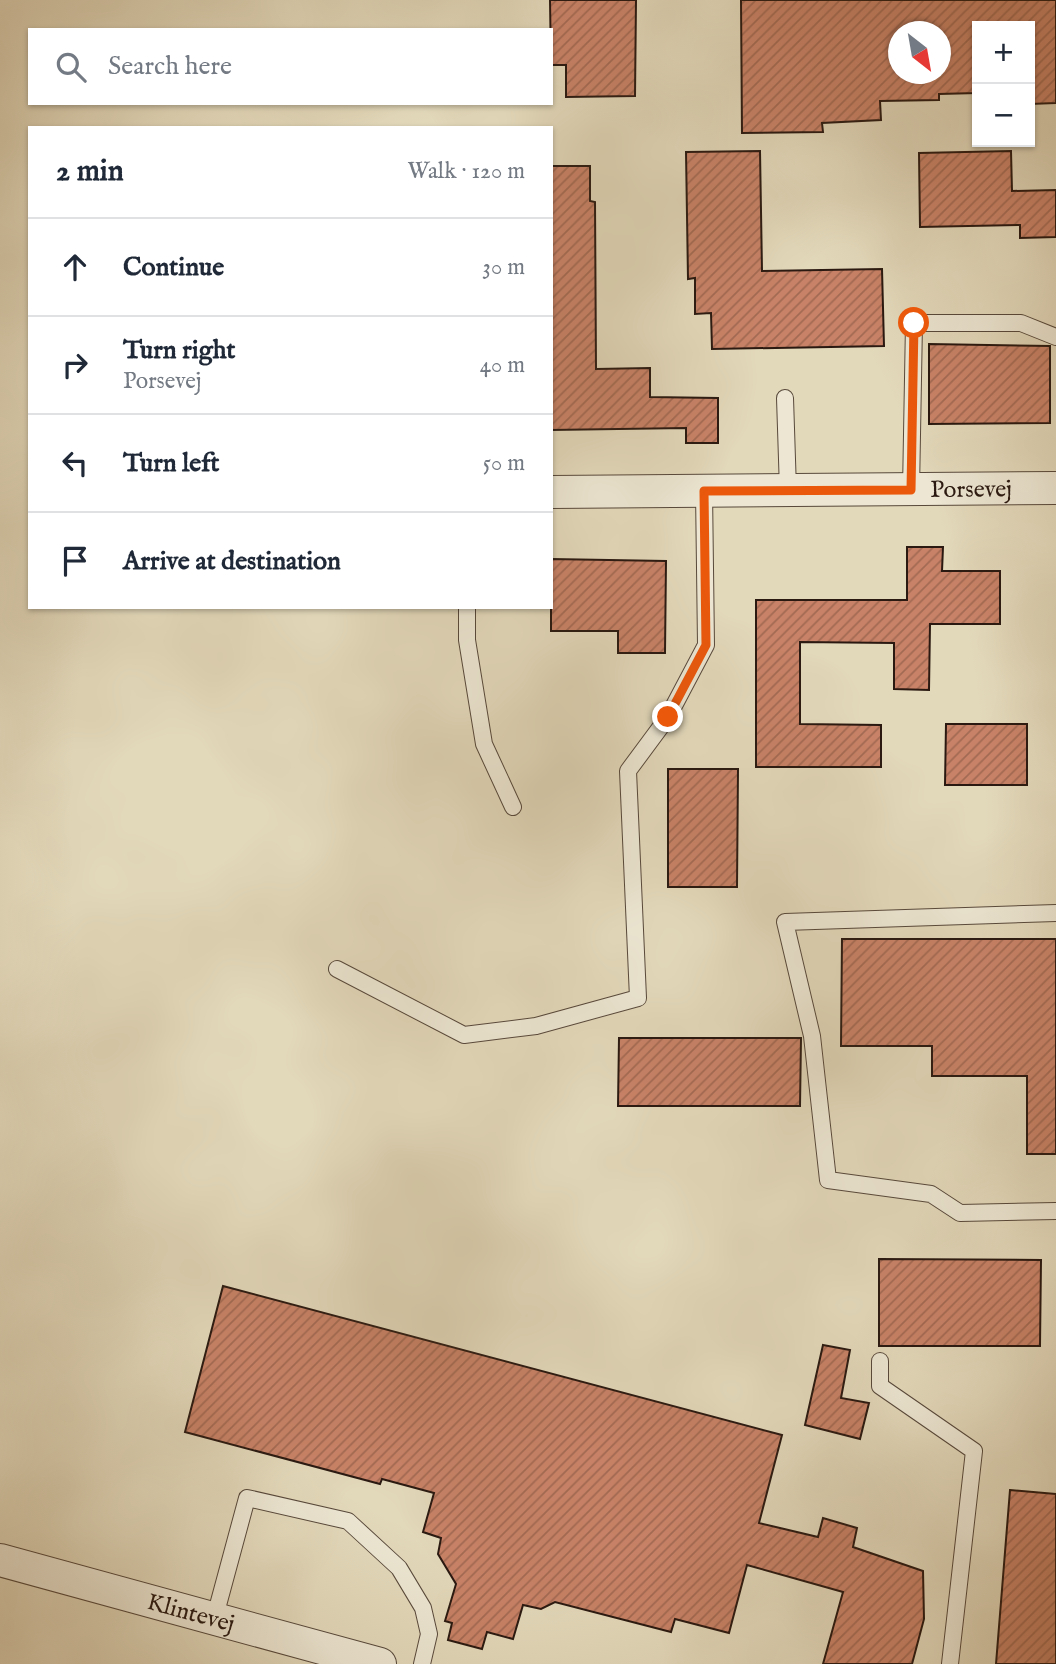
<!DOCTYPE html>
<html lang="en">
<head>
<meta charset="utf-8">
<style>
  :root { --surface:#fff; --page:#f2f2f3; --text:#1f2937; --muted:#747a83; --line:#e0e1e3 }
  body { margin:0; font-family:"IM FELL English",serif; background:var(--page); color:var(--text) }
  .controls { position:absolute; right:21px; top:21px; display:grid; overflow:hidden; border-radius:0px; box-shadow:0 2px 5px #0004 }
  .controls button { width:63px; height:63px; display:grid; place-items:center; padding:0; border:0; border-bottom:2px solid var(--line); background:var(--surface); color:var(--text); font:35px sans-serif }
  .compass { position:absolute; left:888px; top:21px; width:63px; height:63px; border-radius:50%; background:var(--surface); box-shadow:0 2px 5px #0004; rotate:149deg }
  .stop { position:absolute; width:21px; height:21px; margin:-16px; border:5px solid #ea580c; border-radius:50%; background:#fff }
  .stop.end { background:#ea580c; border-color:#fff; box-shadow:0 2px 7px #0008 }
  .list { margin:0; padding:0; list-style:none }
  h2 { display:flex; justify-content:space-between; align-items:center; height:91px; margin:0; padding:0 28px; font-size:30px }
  h2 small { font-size:23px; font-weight:400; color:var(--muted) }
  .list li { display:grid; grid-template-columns:46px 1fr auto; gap:21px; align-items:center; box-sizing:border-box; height:98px; padding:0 28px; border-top:2px solid var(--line) }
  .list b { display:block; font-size:26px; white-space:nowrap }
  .list p { margin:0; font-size:23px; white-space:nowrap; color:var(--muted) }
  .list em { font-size:23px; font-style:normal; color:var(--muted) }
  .icon { flex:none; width:38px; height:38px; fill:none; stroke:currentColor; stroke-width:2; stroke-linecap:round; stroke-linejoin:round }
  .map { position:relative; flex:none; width:1056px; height:1664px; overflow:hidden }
  .search { position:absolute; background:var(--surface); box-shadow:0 2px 5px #0004; left:28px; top:28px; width:525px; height:77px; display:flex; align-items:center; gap:18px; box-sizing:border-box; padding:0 24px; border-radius:0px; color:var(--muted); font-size:26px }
  .panel { position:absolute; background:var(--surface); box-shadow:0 2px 5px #0004; left:28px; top:126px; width:525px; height:483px; border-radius:0px }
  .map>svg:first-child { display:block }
</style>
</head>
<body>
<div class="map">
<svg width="1056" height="1664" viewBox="0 0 1056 1664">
  <defs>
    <pattern id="building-hatch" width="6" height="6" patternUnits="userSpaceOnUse" patternTransform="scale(1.75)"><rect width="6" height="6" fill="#c88267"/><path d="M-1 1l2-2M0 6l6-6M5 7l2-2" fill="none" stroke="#a36a53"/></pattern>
  </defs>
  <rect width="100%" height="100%" fill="#e2d8ba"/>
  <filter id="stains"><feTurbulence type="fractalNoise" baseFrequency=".00286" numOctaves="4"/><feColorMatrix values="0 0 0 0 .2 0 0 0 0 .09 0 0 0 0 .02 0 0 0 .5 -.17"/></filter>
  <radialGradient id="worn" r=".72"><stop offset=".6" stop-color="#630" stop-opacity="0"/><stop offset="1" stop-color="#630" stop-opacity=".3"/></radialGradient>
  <g fill="url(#building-hatch)" stroke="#2a1911" stroke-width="2" fill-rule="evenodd">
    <polygon points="550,0 636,0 635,96 566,97 566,65 551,65"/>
    <path d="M741 0H1056V103L1030 104V26H977V93L939 94V100L880 101 881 120 822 123 823 132 742 133ZM899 32H941V74H899Z"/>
    <polygon points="760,151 762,271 882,269 884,346 712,349 711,313 695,314 695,278 688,279 686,152"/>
    <polygon points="1011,151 1012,191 1056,190 1056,237 1020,238 1020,225 920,227 919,153"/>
    <polygon points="551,166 590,166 590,201 595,202 596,369 650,368 650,397 718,398 718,443 686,443 686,428 551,430"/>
    <polygon points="929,344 1050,346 1050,423 929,424"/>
    <polygon points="907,547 943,547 942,571 1000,571 1000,624 930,624 929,690 894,689 894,643 800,642 800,724 881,725 881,767 756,767 756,600 907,600"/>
    <polygon points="551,559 666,561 665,653 618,653 618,631 551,631"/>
    <polygon points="946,724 1027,724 1027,785 945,785"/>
    <polygon points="668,769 738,769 737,887 668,887"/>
    <polygon points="842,939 1056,939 1056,1154 1027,1154 1027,1076 932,1076 932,1046 841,1046"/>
    <polygon points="619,1038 801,1038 800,1106 618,1106"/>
    <polygon points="879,1259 1041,1260 1040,1346 879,1346"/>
    <polygon points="223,1286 782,1435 759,1523 818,1537 823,1518 857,1528 853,1547 923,1571 924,1619 912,1664 823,1664 843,1592 747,1565 729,1633 675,1619 671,1632 555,1602 541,1609 523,1605 513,1639 487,1632 482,1649 448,1640 452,1623 445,1621 456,1584 438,1554 441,1538 423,1532 434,1493 382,1479 380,1484 185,1432"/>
    <polygon points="823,1345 850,1350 841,1398 869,1403 860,1439 805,1425"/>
    <polygon points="1010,1490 1056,1494 1056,1664 996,1664"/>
  </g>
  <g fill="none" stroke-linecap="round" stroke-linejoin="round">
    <defs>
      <g id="lane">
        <polyline points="785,398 788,490"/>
        <polyline points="911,490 914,323 1021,323 1056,337"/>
        <polyline points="467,607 467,640 484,744 513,807"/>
        <polyline points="1056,913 785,922 812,1036 828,1180 931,1194 960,1213 1056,1211"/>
        <polyline points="337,969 464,1035 536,1026 638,998 628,771 668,717 706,645 704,491"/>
        <polyline points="880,1361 880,1386 974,1451 950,1664"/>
        <polyline points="214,1620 247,1498 348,1521 399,1568 423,1608 429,1634 422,1664"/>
      </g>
      <g id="street">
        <path id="s1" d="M551 492 1056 488"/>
        <path id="s2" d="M0 1560 380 1664"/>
      </g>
    </defs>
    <use href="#lane" stroke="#58493b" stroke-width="18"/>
    <use href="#street" stroke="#58493b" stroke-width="34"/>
    <use href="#lane" stroke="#ece6d2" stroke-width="16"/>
    <use href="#street" stroke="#ece6d2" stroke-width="32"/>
  </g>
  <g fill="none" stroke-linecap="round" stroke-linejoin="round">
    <polyline stroke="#ea580c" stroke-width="9" points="668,717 706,645 704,491 911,490 914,323"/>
  </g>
  <g text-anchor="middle" stroke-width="6" stroke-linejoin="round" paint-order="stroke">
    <g font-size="24" fill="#2a1911" stroke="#ece6d2">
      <text dy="8" stroke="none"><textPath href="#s1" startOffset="420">Porsevej</textPath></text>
      <text dy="8" stroke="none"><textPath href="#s2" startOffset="198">Klintevej</textPath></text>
    </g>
  </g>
  <rect width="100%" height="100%" filter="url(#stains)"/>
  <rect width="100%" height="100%" fill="url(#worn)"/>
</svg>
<div class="controls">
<button>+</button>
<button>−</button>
</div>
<svg class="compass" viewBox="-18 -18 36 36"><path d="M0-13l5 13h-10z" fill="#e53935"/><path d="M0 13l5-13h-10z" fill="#747a83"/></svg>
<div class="stop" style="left:914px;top:323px"></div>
<div class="stop end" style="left:668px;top:717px"></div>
<div class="search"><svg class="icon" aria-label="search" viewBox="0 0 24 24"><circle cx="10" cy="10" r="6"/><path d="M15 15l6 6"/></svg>Search here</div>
<section class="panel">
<h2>2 min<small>Walk · 120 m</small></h2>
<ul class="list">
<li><svg class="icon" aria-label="ahead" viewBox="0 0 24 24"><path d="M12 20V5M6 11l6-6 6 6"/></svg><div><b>Continue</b></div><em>30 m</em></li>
<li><svg class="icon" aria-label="right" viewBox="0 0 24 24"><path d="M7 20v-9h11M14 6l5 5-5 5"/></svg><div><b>Turn right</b><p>Porsevej</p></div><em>40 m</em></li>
<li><svg class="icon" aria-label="left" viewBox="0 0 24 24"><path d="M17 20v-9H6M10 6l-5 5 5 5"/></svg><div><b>Turn left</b></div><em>50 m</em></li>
<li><svg class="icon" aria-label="arrive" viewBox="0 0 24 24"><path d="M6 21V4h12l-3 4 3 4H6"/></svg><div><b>Arrive at destination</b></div></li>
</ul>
</section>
</div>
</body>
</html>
